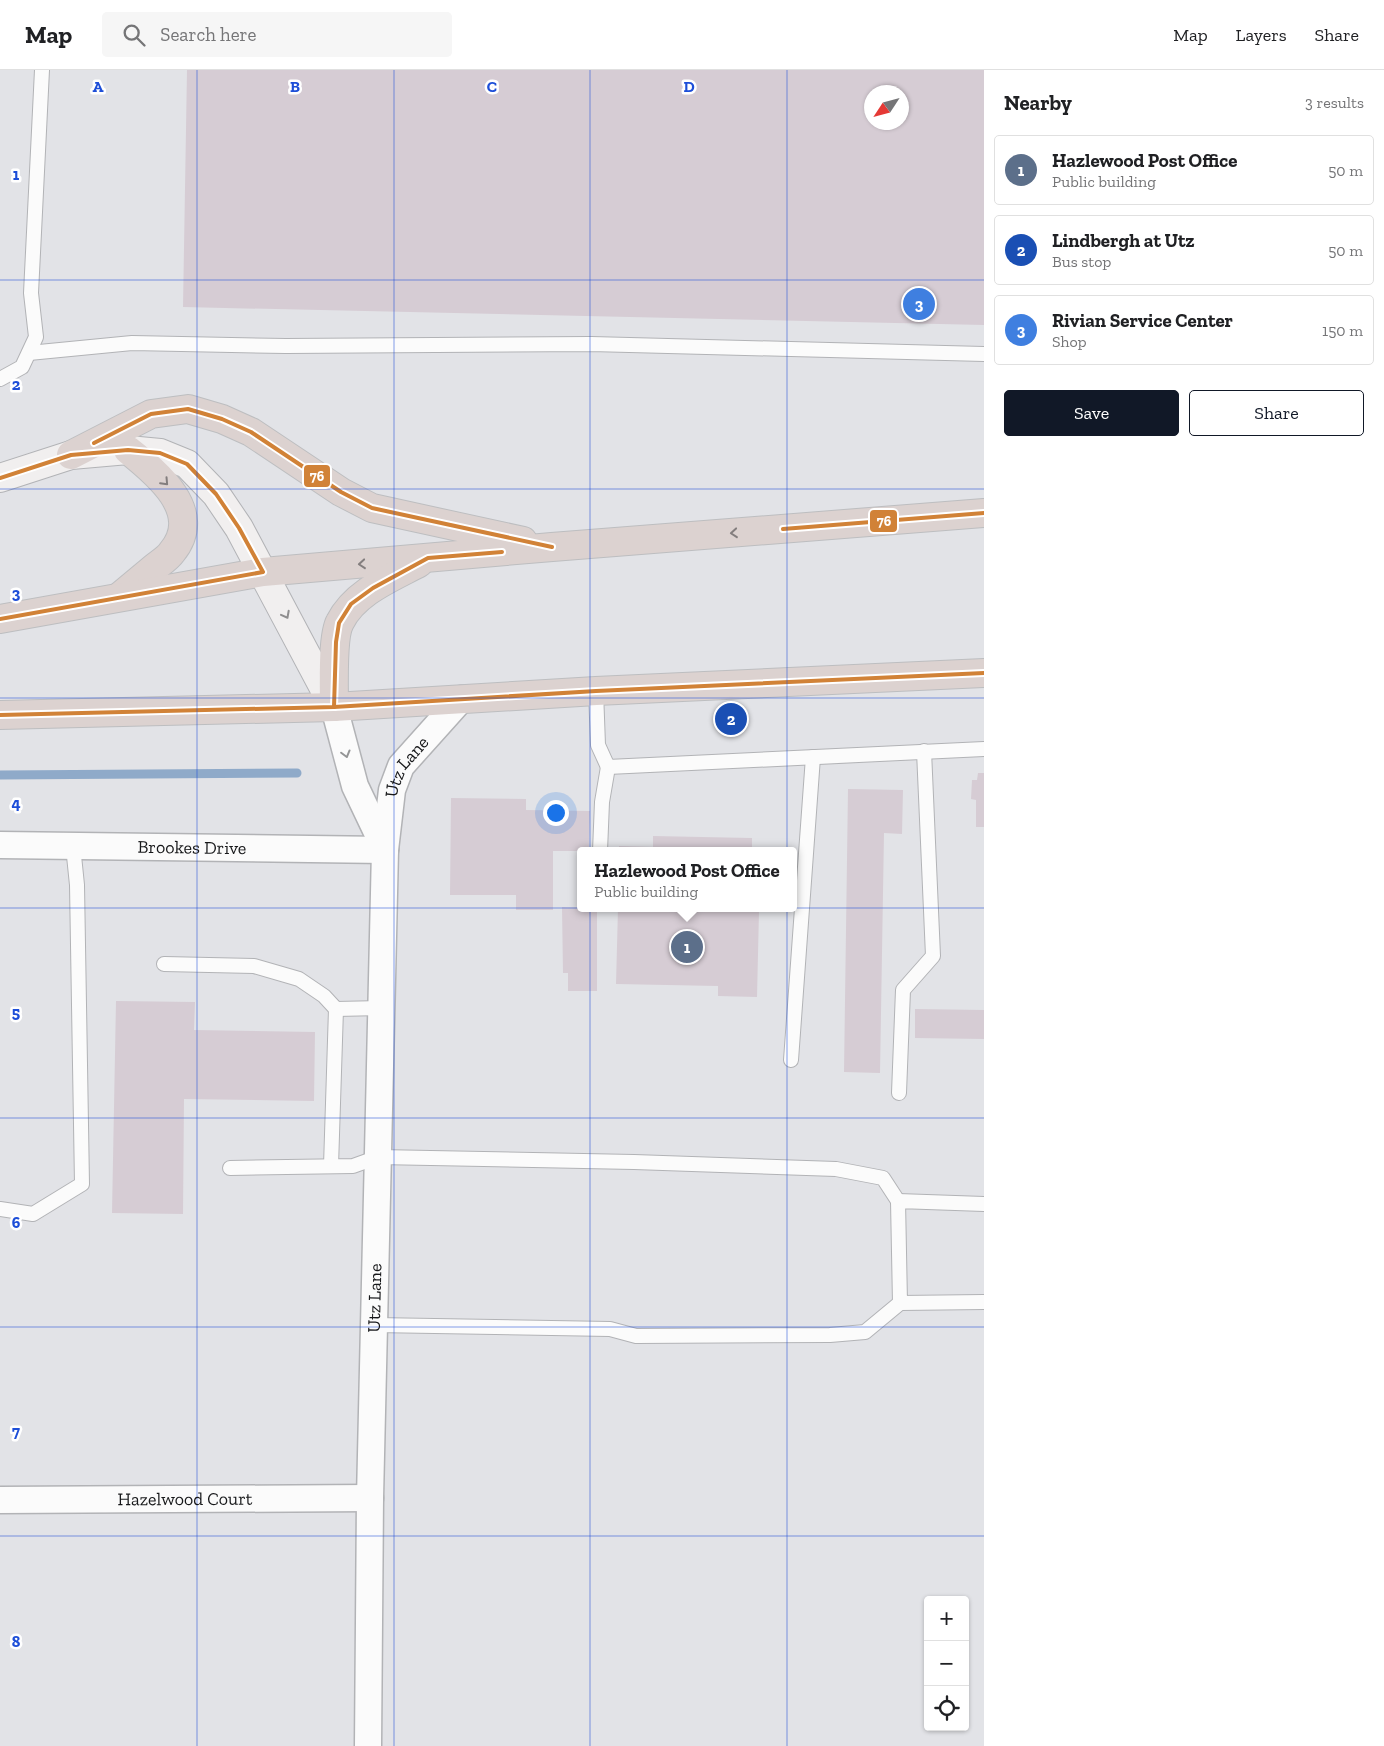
<!DOCTYPE html>
<html lang="en">
<head>
<meta charset="utf-8">
<style>
  :root { --surface:#fff; --page:#f6f6f6; --text:#202124; --muted:#757577; --line:#e0e0e0; --accent:#111827 }
  body { margin:0; font-family:"Zilla Slab",serif; background:var(--page); color:var(--text) }
  .controls { position:absolute; right:15px; bottom:15px; display:grid; overflow:hidden; border-radius:5px; box-shadow:0 1px 4px #0004 }
  .controls button { width:45px; height:45px; display:grid; place-items:center; padding:0; border:0; border-bottom:1px solid var(--line); background:var(--surface); color:var(--text); font:25px sans-serif }
  .compass { position:absolute; left:864px; top:15px; width:45px; height:45px; border-radius:50%; background:var(--surface); box-shadow:0 1px 4px #0004; rotate:234deg }
  .you { position:absolute; left:555px; top:742px; width:18px; height:18px; margin:-12px; border:4px solid #fff; border-radius:50%; background:#1a73e8; box-shadow:0 0 0 8px #1a73e833 }
  .badge { display:grid; place-items:center; width:32px; height:32px; border-radius:50%; background:var(--accent); color:#fff; font-size:16px; font-weight:700 }
  .pin { position:absolute; translate:-50% -50%; border:2px solid #fff; box-shadow:0 1px 5px #0006 }
  .popup { position:absolute; left:577px; top:777px; width:220px; height:65px; box-sizing:border-box; display:grid; place-content:center; border-radius:5px; background:var(--surface); filter:drop-shadow(0 1px 4px #0005); font-size:16px; white-space:nowrap; color:var(--muted) }
  .popup b { font-size:19px; color:var(--text) }
  .popup::after { content:''; position:absolute; left:50%; top:100%; margin-left:-10px; border:10px solid transparent; border-top-color:var(--surface) }
  .list { margin:0; padding:0; list-style:none }
  h2 { display:flex; justify-content:space-between; align-items:center; height:65px; margin:0; padding:0 20px; font-size:21px }
  h2 small { font-size:16px; font-weight:400; color:var(--muted) }
  .list li { display:grid; grid-template-columns:32px 1fr auto; gap:15px; align-items:center; box-sizing:border-box; height:70px; margin:0 10px 10px; padding:0 10px; border:1px solid var(--line); border-radius:5px }
  .list b { display:block; font-size:19px; white-space:nowrap }
  .list p { margin:0; font-size:16px; white-space:nowrap; color:var(--muted) }
  .list em { font-size:16px; font-style:normal; color:var(--muted) }
  .actions { display:flex; gap:10px; padding:15px 20px }
  .actions a { flex:1; padding:11px 0; border:1px solid var(--accent); border-radius:5px; text-align:center; font-size:18px; color:var(--accent) }
  .actions .main { background:var(--accent); color:#fff }
  .icon { flex:none; width:28px; height:28px; fill:none; stroke:currentColor; stroke-width:2; stroke-linecap:round; stroke-linejoin:round }
  .map { position:relative; flex:none; width:984px; height:1676px; overflow:hidden }
  header { display:flex; align-items:center; gap:30px; box-sizing:border-box; height:70px; padding:0 25px; background:var(--surface); border-bottom:1px solid var(--line) }
  header strong { font-size:24px }
  nav { display:flex; gap:28px; margin-inline-start:auto; font-size:18px }
  .search { width:350px; height:45px; background:var(--page); display:flex; align-items:center; gap:12px; box-sizing:border-box; padding:0 18px; border-radius:5px; color:var(--muted); font-size:19px }
  main { display:flex }
  aside { flex:1; background:var(--surface) }
  .map>svg:first-child { display:block }
</style>
</head>
<body>
<header>
<strong>Map</strong>
<div class="search"><svg class="icon" aria-label="search" viewBox="0 0 24 24"><circle cx="10" cy="10" r="6"/><path d="M15 15l6 6"/></svg>Search here</div>
<nav><a>Map</a><a>Layers</a><a>Share</a></nav>
</header>
<main>
<div class="map">
<svg width="984" height="1676" viewBox="0 0 984 1676">
  <rect width="100%" height="100%" fill="#e2e3e7"/>
  <g fill="none" stroke-linecap="round" stroke-linejoin="round">
    <polyline stroke="#8faac9" stroke-width="9" points="0,705 297,703"/>
  </g>
  <g fill="#d6ccd4" fill-rule="evenodd">
    <path d="M187 0H984V255L183 237ZM872 22H902V52H872Z"/>
    <polygon points="978,703 984,703 984,757 976,757 976,730 971,729 972,710 977,710"/>
    <polygon points="848,719 903,720 902,764 884,763 880,1003 844,1002"/>
    <polygon points="451,728 526,729 526,740 590,741 589,781 553,781 553,840 516,840 516,825 450,825"/>
    <polygon points="653,766 752,768 752,781 619,781 619,776 653,777"/>
    <polygon points="562,837 597,838 597,921 568,921 568,903 563,903"/>
    <polygon points="618,838 751,838 750,841 759,841 757,927 718,926 718,916 616,914"/>
    <polygon points="116,931 195,932 194,960 315,962 314,1031 184,1029 183,1144 112,1143"/>
    <polygon points="915,939 984,940 984,969 915,968"/>
  </g>
  <g fill="none" stroke-linecap="round" stroke-linejoin="round">
    <defs>
      <g id="lane">
        <polyline points="29,283 132,273 286,276 591,274 984,284"/>
        <polyline points="0,309 22,297 36,267 31,223 42,0"/>
        <polyline points="596,621 598,675 608,697 984,679"/>
        <polyline points="600,781 602,732 608,697"/>
        <polyline points="164,894 254,896 299,909 324,926 336,939 382,938"/>
        <polyline points="791,990 813,687"/>
        <polyline points="899,1023 903,920 933,886 924,681"/>
        <polyline points="331,1096 336,939"/>
        <polyline points="230,1098 353,1096 378,1087 634,1092 836,1099 883,1108 898,1131"/>
        <polyline points="984,1134 898,1131 900,1233 984,1232"/>
        <polyline points="0,1139 33,1144 82,1114 77,815 73,776"/>
        <polyline points="374,1255 610,1259 636,1266 830,1265 865,1262 900,1233"/>
      </g>
      <g id="street">
        <polyline points="334,637 355,716 385,779"/>
        <path id="s1" d="M0 775 385 780"/>
        <path id="s2" d="M0 1430 370 1428"/>
        <path id="s3" d="M368 1676 370 1428 385 780 392 720 401 696 461 629"/>
      </g>
      <polyline id="secondary" points="0,408 71,385 128,380 160,383 187,394 216,424 239,458 334,637"/>
      <g id="highway">
        <polyline points="71,385 151,344 188,339 222,349 251,362 341,422 372,438 523,471"/>
        <path d="M119 527C131 517 143 507 155 497 160 493 168 488 172 482 205 442 157 403 128 380"/>
        <polyline points="0,549 263,502 552,477 984,443"/>
        <path d="M334 637C334 618 332 566 340 552 355 522 391 508 419 493"/>
        <polyline points="0,645 334,637 596,621 984,603"/>
      </g>
    </defs>
    <use href="#lane" stroke="#b2b3b6" stroke-width="16"/>
    <use href="#street" stroke="#b2b3b6" stroke-width="29"/>
    <use href="#secondary" stroke="#b2b3b6" stroke-width="30"/>
    <use href="#highway" stroke="#bdbec0" stroke-width="30"/>
    <use href="#lane" stroke="#fbfbfb" stroke-width="14"/>
    <use href="#street" stroke="#fbfbfb" stroke-width="26"/>
    <use href="#secondary" stroke="#f1efef" stroke-width="28"/>
    <use href="#highway" stroke="#dcd2d0" stroke-width="28"/>
    <defs>
      <g id="bus-1">
        <polyline points="94,373 151,344 188,339 222,349 251,362 341,422 372,438 552,477"/>
        <polyline points="0,408 71,385 128,380 160,383 187,394 216,424 239,458 263,502 0,549"/>
        <polyline points="783,459 984,443"/>
        <polyline points="334,637 336,572 339,553 351,534 373,518 428,488 502,482"/>
        <polyline points="0,645 334,637 596,621 984,603"/>
      </g>
    </defs>
    <use href="#bus-1" stroke="#fff" stroke-width="8"/>
    <use href="#bus-1" stroke="#d18237" stroke-width="4"/>
  </g>
  <defs><path id="oneway-chevron" d="M-2-3.5L2.5 0L-2 3.5" fill="none" stroke-width="1.6" stroke-linecap="round" stroke-linejoin="round" transform="scale(1.25)"/></defs>
  <g stroke="#837e7e">
    <use href="#oneway-chevron" transform="translate(165 412) rotate(47)"/>
    <use href="#oneway-chevron" transform="translate(734 463) rotate(175)"/>
    <use href="#oneway-chevron" transform="translate(362 494) rotate(175)"/>
  </g>
  <use stroke="#8f8e8f" href="#oneway-chevron" transform="translate(286 545) rotate(62)"/>
  <use stroke="#949596" href="#oneway-chevron" transform="translate(346 684) rotate(75)"/>
  <path fill="none" stroke="#1d4ed8" stroke-width="1" stroke-opacity="0.55" d="M197 0V1676M394 0V1676M590 0V1676M787 0V1676M0 210H984M0 419H984M0 628H984M0 838H984M0 1048H984M0 1257H984M0 1466H984"/>
  <g text-anchor="middle" stroke-width="5" stroke-linejoin="round" paint-order="stroke">
    <g font-size="18" fill="#17181a" stroke="#fff">
      <text dy="6" stroke="none"><textPath href="#s3" startOffset="984">Utz Lane</textPath></text>
      <text dy="6" stroke="none"><textPath href="#s1" startOffset="192">Brookes Drive</textPath></text>
      <text dy="6" stroke="none"><textPath href="#s3" startOffset="448">Utz Lane</textPath></text>
      <text dy="6" stroke="none"><textPath href="#s2" startOffset="185">Hazelwood Court</textPath></text>
    </g>
  </g>
  <g font-size="16" text-anchor="middle" font-weight="bold" fill="#1d4ed8" stroke="#fff" stroke-width="5" stroke-linejoin="round" paint-order="stroke">
    <text x="98" y="22">A</text>
    <text x="295" y="22">B</text>
    <text x="492" y="22">C</text>
    <text x="689" y="22">D</text>
    <text x="16" y="110">1</text>
    <text x="16" y="320">2</text>
    <text x="16" y="529">3</text>
    <text x="16" y="739">4</text>
    <text x="16" y="948">5</text>
    <text x="16" y="1158">6</text>
    <text x="16" y="1367">7</text>
    <text x="16" y="1577">8</text>
  </g>
  <g stroke="#fff" stroke-width="2">
    <rect x="303" y="394" width="28" height="24" rx="5" fill="#d18237"/>
    <rect x="869" y="439" width="29" height="24" rx="5" fill="#d18237"/>
  </g>
  <g font-size="14" text-anchor="middle" font-weight="bold" fill="#fff">
    <text x="317" y="411">76</text>
    <text x="884" y="456">76</text>
  </g>
</svg>
<div class="controls">
<button>+</button>
<button>−</button>
<button><svg class="icon" aria-label="locate" viewBox="0 0 24 24"><circle cx="12" cy="12" r="6"/><path d="M12 2v4M12 18v4M2 12h4M18 12h4"/></svg></button>
</div>
<svg class="compass" viewBox="-18 -18 36 36"><path d="M0-13l5 13h-10z" fill="#e53935"/><path d="M0 13l5-13h-10z" fill="#757577"/></svg>
<div class="you"></div>
<div class="pin badge" style="left:687px;top:877px;background:#5c6f8a">1</div>
<div class="popup"><b>Hazlewood Post Office</b>Public building</div>
<div class="pin badge" style="left:731px;top:649px;background:#1a4fb4">2</div>
<div class="pin badge" style="left:919px;top:234px;background:#3f7fe0">3</div>
</div>
<aside>
<h2>Nearby<small>3 results</small></h2>
<ul class="list">
<li><span class="badge" style="background:#5c6f8a">1</span><div><b>Hazlewood Post Office</b><p>Public building</p></div><em>50 m</em></li>
<li><span class="badge" style="background:#1a4fb4">2</span><div><b>Lindbergh at Utz</b><p>Bus stop</p></div><em>50 m</em></li>
<li><span class="badge" style="background:#3f7fe0">3</span><div><b>Rivian Service Center</b><p>Shop</p></div><em>150 m</em></li>
</ul>
<div class="actions"><a class="main">Save</a><a>Share</a></div>
</aside>
</main>
</body>
</html>
